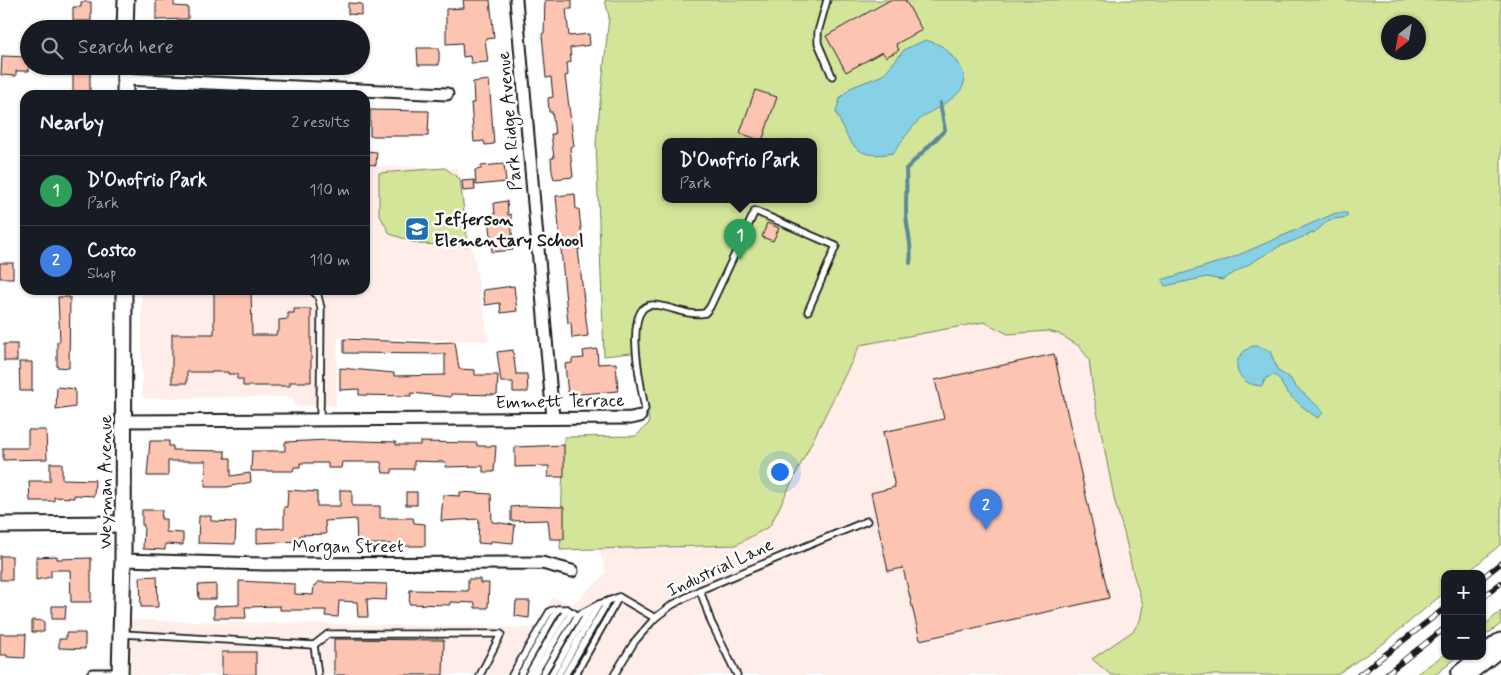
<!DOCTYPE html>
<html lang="en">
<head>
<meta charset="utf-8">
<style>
  :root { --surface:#171b24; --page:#20242c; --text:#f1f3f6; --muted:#9ea1a6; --line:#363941; --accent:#1f6fb2 }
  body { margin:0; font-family:Mynerve,sans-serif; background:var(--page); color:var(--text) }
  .controls { position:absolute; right:15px; bottom:15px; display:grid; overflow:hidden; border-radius:10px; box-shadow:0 1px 4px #0004 }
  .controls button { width:45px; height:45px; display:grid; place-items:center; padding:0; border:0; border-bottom:1px solid var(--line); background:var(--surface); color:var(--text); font:25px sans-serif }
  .compass { position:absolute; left:1381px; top:15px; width:45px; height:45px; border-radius:50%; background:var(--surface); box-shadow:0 1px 4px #0004; rotate:211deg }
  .you { position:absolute; left:779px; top:471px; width:18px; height:18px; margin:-12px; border:4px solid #fff; border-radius:50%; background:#1a73e8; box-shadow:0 0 0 8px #1a73e833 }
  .badge { display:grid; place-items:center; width:32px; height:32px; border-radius:50%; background:var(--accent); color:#fff; font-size:16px; font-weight:700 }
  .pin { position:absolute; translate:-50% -41px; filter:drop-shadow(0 1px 2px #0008) }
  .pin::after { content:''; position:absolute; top:26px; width:18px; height:15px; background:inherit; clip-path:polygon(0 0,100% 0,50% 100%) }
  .popup { position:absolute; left:662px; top:138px; width:155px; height:65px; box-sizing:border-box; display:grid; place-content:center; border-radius:10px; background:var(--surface); filter:drop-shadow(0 1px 4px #0005); font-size:16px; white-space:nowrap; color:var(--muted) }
  .popup b { font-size:19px; color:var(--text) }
  .popup::after { content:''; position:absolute; left:50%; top:100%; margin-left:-10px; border:10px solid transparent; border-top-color:var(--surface) }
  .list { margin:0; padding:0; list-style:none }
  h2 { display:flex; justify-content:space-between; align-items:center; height:65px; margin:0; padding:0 20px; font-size:21px }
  h2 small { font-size:16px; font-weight:400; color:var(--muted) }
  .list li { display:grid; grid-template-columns:32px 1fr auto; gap:15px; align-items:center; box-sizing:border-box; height:70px; padding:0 20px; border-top:1px solid var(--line) }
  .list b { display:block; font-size:19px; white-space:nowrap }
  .list p { margin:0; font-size:16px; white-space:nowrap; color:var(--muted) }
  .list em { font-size:16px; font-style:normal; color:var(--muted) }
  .icon { flex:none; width:28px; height:28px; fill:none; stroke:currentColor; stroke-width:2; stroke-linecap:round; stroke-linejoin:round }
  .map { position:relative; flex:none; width:1501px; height:675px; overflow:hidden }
  .search { position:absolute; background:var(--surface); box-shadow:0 1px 4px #0004; left:20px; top:20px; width:350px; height:55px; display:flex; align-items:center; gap:12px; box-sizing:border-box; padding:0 18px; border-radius:28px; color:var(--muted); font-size:19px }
  .panel { position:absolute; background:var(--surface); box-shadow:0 1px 4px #0004; left:20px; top:90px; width:350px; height:205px; border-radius:15px }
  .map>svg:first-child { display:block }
</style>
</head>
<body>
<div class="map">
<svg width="1501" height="675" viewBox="0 0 1501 675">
  <rect width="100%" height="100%" fill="#fff"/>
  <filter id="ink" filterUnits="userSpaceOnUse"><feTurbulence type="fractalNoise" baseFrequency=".02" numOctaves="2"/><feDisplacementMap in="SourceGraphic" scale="10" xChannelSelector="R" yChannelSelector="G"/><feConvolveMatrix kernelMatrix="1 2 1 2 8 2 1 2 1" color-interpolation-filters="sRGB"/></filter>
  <g filter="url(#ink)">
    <g fill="#feede8">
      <polygon points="365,166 458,168 489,341 338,337 336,405 294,406 294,397 142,398 142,290 365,290"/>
      <polygon points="1061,308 1083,332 1170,675 123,675 123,620 534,628 553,597 572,605 606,573 599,549 736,545 860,345"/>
    </g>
    <g fill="#d3e599" stroke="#78805a" fill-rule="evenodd">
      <path d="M605 0H1501V544L1466 574H1445V592L1384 643 1336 675H1111L1092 659 1133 631 1140 621 1143 605 1133 573 1125 536 1115 502 1093 391 1089 359 1079 346 1059 334 1048 331 1008 334 984 322 860 345 770 526 736 545 560 550 564 437 636 436 649 423 640 352 604 356 596 142 609 17ZM1388 22H1418V52H1388ZM666 141H814V199H666Z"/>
      <polygon points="445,168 460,179 468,246 419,244 390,234 379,214 379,173"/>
      <polygon points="1501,611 1501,624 1482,638 1482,627"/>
      <polygon points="1445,654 1445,656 1459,656 1435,675 1415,675"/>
    </g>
    <g fill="#87d1e7" stroke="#5c8996">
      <path d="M926 40C945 46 946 48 958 64 981 93 936 105 919 120 909 130 901 143 893 153 854 160 850 144 836 112L840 98 850 88 883 75 905 49Z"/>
      <polygon points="1336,213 1347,213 1347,217 1329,220 1315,232 1278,247 1222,280 1207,277 1165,286 1162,280 1229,259"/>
      <path d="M1253 346H1259L1270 351 1278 371 1290 378 1295 386 1321 409 1323 413 1318 418C1307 411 1295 401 1286 391 1281 385 1281 378 1274 375L1266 378 1262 386C1234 385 1227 357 1253 346Z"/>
    </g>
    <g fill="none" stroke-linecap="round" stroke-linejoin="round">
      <path stroke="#5c8996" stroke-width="4" d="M910 263C913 242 906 230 906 212 906 197 907 184 906 169L945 130 940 103"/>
    </g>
    <g fill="#fdc4b2" stroke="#1c1c1c">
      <polygon points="156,0 174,0 174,6 188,7 188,19 156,20"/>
      <polygon points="463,0 490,0 494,38 485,39 488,62 471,63 470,56 463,57 462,43 446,44 446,9 464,8"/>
      <polygon points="545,0 572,0 572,9 566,9 569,36 589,34 590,45 570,48 571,62 567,63 568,75 565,76 574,146 570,147 573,177 554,179 552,172 551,158 554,158 551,134 555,134 552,112 549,112 548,98 553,97 551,77 546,78 542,34 544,33"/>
      <polygon points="890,0 905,0 922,30 896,44 899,50 886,57 882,52 846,72 826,36"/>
      <polygon points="81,2 91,2 91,21 73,21 73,7 81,7"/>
      <polygon points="348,3 362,4 362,15 348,14"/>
      <polygon points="417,48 439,48 439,65 418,65"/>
      <polygon points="2,56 29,57 29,71 16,71 16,76 1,75"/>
      <rect x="73" y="66" width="17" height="29"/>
      <polygon points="489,80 494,144 485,145 484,141 474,142 471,103 474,103 473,82"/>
      <polygon points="755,90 777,97 762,141 740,133"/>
      <polygon points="370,110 429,111 428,136 370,136"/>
      <polygon points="366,151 377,152 376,165 365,164"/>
      <polygon points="504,164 506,182 476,185 475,170 481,169 481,166"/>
      <polygon points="474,180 475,190 463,191 462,181"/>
      <polygon points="575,194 576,209 579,209 583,249 578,249 588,336 572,338 571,322 568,323 556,196"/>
      <polygon points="507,201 508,215 511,214 513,250 492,252 489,214 495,214 494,203"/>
      <polygon points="767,223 779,228 773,241 762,237"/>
      <rect x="0" y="263" width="13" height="15"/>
      <polygon points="514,286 517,311 501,313 500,303 485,305 483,290"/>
      <polygon points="214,290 251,290 252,335 276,335 277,331 279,331 279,320 288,319 288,313 294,313 294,309 311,309 311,382 290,382 290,386 243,386 243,379 237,379 237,374 228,374 228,372 187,372 187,383 172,383 172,334 214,334"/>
      <polygon points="58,297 70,297 69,368 57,367 57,342 60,342"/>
      <polygon points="344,339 430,343 455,342 459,369 475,370 475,375 498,375 497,395 451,394 451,397 411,393 411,396 359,395 359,389 340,390 340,368 394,373 394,376 445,375 445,354 344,353"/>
      <rect x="4" y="344" width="13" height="17"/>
      <polygon points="597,349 598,364 616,363 618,391 568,395 565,364 572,363 572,359 584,358 583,351"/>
      <polygon points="513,350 516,374 527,374 528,392 513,392 513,382 501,382 497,352"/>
      <polygon points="1054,354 1109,598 920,640 903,568 888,571 871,493 895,487 883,432 944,419 935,380"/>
      <polygon points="19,362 32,362 32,391 20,391"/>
      <polygon points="57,387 75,389 75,407 56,410"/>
      <polygon points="28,430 46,430 47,459 3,460 3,448 28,448"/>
      <polygon points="328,440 396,442 396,445 420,445 420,442 477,443 477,446 496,446 494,472 483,472 483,466 445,467 446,462 414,461 414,469 392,469 392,473 383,473 381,462 342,462 341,468 328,468 328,463 300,463 300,467 294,467 293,471 251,471 252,451 285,451 285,442"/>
      <polygon points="150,441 169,441 169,446 173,446 173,450 225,451 225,458 231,458 231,476 250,473 251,482 227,487 205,487 206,461 168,461 168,476 147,476"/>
      <polygon points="564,445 564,477 548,477 549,466 515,467 515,447"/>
      <polygon points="50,463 62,463 62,479 95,480 94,496 74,495 74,498 54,497 54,501 30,501 29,481 50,481"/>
      <polygon points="288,490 317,492 317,506 340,506 340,490 352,490 352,506 380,506 380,518 413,518 414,523 425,524 425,546 392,546 392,544 357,544 356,519 325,521 326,534 300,535 300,541 257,543 257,529 284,528 284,507 287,507"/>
      <rect x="406" y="492" width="11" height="13"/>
      <polygon points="460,492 491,494 492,522 515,525 513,543 491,541 490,544 478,543 479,519 441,521 443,495 460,496"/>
      <polygon points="523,506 564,507 564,539 550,539 548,520 511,521 511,507"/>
      <polygon points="142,510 162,510 161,519 166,519 166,532 183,533 183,545 165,544 165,550 143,549 144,525 142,525"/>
      <polygon points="199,516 211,516 211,521 236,522 235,544 198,543"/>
      <rect x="0" y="556" width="12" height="24"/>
      <polygon points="57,556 57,559 91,558 91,602 71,602 70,570 51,570 51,577 36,580 36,557"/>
      <polygon points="157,576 158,607 141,607 140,577"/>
      <polygon points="468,579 480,579 480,583 489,583 488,608 475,608 475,603 450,602 450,605 409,604 410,590 468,591"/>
      <polygon points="239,581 295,584 295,594 313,595 314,585 317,585 317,582 387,584 386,600 367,599 368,617 358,617 357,602 339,601 338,617 325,616 326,610 280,610 280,606 245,607 246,618 214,618 214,606 239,605"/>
      <polygon points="216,584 216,599 199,599 198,585"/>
      <polygon points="516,601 530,601 529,618 515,616"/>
      <polygon points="52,606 66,606 65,619 52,619"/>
      <polygon points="32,620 44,621 44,632 32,632"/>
      <polygon points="66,633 85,633 85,649 59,648 59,639 66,639"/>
      <polygon points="0,634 26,634 25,658 7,657 7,655 0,655"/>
      <polygon points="334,639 444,640 443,675 334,675"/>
      <rect x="222" y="652" width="34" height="23"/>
    </g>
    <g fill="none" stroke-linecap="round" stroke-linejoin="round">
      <defs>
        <g id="service">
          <polyline points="827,0 818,32 818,43 832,76"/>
          <polyline points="312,290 318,296 321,308 320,420"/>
          <path d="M640 416 645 409C642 390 622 306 652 305 670 305 686 317 705 313L710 307 755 211 836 246 808 311"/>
          <polyline points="700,590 711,622 737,675"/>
          <polyline points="123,634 314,645 328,634 501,634 480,675"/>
          <polyline points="314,645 318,675"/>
          <polyline points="512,675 550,611 558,609"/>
          <polyline points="520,675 558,609 567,609"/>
          <polyline points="528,675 567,609 572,612"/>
          <polyline points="534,675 572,612 574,613"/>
          <polyline points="542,675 578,615 590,609"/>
          <polyline points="551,675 590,609 599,604"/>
          <polyline points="558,675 599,604 608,601"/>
          <polyline points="565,675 608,601 619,597 655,618"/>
          <polyline points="575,675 619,597"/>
          <polyline points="614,675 635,641 655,618 672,605 700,590 867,521"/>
        </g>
        <g id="minor">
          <polyline points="516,0 553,418"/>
          <polyline points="125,79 447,94"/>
          <polyline points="124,421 631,418 640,416"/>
          <polyline points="123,560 264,564 542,563 572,571"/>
          <polyline points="93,675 120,675"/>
        </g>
        <g id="tertiary">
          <polyline points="125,29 126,0"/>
          <polyline points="125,95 125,66"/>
          <polyline points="0,525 122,524"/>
          <polyline points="120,675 123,560 124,290"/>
        </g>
        <polyline id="motorway" points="1462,675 1501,644"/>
      </defs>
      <use href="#service" stroke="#1c1c1c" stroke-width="9"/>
      <use href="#minor" stroke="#1c1c1c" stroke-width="15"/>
      <use href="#tertiary" stroke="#1c1c1c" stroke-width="19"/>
      <use href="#motorway" stroke="#1c1c1c" stroke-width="25"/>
      <use href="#service" stroke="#fff" stroke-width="5.5"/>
      <use href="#minor" stroke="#fff" stroke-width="11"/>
      <use href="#tertiary" stroke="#fff" stroke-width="15"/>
      <use href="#motorway" stroke="#fff" stroke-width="21"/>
      <defs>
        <g id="rail">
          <polyline points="1482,578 1501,563"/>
          <polyline points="1482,598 1501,583"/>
          <polyline points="1359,675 1445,608"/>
          <polyline points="1385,675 1445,628"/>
        </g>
      </defs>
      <use href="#rail" stroke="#1c1c1c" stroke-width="5.5"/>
      <use href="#rail" stroke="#fff" stroke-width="4" stroke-dasharray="11" stroke-linecap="butt"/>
    </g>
  </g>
  <defs>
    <symbol id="school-square" viewBox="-11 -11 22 22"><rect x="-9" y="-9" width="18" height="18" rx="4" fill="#1f6fb2" stroke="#fff"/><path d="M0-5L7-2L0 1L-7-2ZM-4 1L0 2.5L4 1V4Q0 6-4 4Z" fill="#fff"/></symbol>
  </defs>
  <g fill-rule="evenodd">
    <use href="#school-square" x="403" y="215" width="28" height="28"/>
  </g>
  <g text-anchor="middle" stroke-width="5" stroke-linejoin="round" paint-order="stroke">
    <g font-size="18" fill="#1c1c1c" stroke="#fff">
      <text transform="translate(509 121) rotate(-95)" y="6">Park Ridge Avenue</text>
      <text transform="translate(560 401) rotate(-1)" y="6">Emmett Terrace</text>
      <text transform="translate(105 482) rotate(-90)" y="6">Weyman Avenue</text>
      <text x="348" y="552">Morgan Street</text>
      <text transform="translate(720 567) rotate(-25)" y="6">Industrial Lane</text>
    </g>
    <g font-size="18" font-weight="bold" fill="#1c1c1c" stroke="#fff" text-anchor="start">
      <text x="434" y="225">Jefferson<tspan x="434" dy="21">Elementary School</tspan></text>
    </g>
  </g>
</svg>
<div class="controls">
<button>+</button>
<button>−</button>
</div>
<svg class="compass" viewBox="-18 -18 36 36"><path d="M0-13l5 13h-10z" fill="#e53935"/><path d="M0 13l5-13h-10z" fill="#9ea1a6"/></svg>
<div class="you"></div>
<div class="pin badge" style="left:740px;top:260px;background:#2e9e5b">1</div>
<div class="popup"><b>D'Onofrio Park</b>Park</div>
<div class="pin badge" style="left:986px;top:530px;background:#3f7fe0">2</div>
<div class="search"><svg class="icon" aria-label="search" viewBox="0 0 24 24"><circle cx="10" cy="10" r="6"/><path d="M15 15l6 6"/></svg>Search here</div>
<section class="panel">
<h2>Nearby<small>2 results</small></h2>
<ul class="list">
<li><span class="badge" style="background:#2e9e5b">1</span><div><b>D'Onofrio Park</b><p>Park</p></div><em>110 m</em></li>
<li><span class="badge" style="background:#3f7fe0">2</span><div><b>Costco</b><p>Shop</p></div><em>110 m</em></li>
</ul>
</section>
</div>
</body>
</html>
